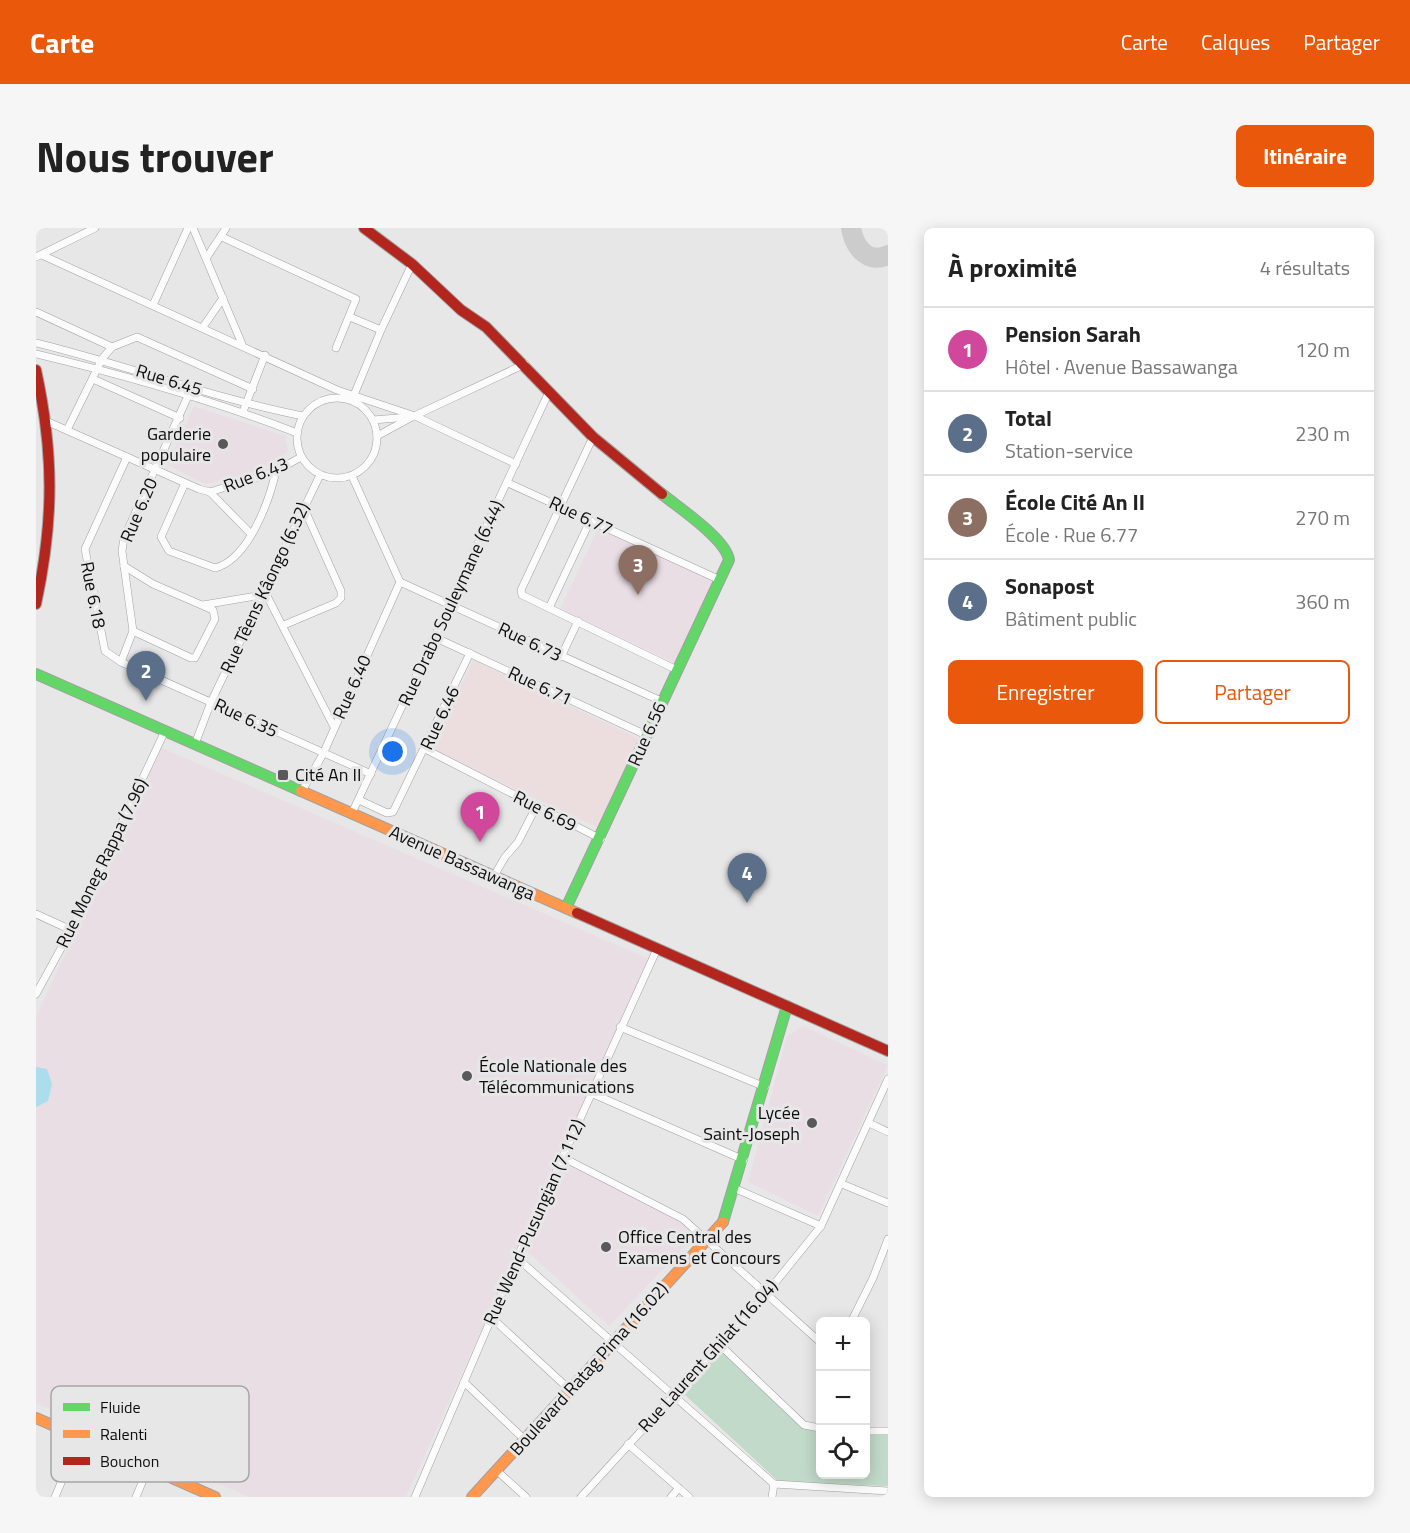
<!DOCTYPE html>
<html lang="fr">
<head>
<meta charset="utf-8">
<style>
  :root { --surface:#fff; --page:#f6f6f6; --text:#222; --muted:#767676; --line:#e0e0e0; --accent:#ea580c }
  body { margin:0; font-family:"Titillium Web",sans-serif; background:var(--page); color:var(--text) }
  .controls { position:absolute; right:18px; bottom:18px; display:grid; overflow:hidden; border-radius:9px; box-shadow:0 3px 15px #0003 }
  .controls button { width:54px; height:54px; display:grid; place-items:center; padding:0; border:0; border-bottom:2px solid var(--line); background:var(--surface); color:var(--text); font:30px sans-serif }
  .you { position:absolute; left:357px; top:524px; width:21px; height:21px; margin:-15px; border:4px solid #fff; border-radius:50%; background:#1a73e8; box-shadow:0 0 0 9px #1a73e833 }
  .badge { display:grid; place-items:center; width:39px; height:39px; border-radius:50%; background:var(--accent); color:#fff; font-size:20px; font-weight:700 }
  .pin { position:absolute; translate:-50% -50px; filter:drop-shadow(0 2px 3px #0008) }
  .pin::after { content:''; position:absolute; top:32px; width:21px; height:18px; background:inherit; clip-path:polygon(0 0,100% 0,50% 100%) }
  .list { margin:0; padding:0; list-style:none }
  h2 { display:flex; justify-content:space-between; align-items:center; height:78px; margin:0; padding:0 24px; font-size:26px }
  h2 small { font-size:20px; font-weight:400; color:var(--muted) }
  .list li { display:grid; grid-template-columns:39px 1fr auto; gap:18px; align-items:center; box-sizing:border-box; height:84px; padding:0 24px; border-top:2px solid var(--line) }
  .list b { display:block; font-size:22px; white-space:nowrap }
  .list p { margin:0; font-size:20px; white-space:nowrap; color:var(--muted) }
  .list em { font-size:20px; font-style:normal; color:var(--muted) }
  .actions { display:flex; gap:12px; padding:18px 24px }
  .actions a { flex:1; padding:14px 0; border:2px solid var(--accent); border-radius:9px; text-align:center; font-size:21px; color:var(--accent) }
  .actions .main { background:var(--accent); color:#fff }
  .icon { flex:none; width:33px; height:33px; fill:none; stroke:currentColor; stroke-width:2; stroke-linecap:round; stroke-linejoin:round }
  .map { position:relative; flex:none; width:852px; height:1269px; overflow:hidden; border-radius:9px }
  header { display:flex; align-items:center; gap:36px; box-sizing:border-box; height:84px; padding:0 30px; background:var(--accent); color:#fff }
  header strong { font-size:28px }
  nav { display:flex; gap:33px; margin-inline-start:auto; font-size:21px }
  .intro { display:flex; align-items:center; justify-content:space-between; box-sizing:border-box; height:144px; padding:0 36px }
  h1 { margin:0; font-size:42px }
  .button { padding:15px 27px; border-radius:9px; background:var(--accent); color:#fff; font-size:21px; font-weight:700 }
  main { display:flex; gap:36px; padding:0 36px }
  aside { flex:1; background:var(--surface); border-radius:9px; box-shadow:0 3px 15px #0003 }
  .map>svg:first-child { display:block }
</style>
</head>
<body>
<header>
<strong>Carte</strong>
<nav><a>Carte</a><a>Calques</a><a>Partager</a></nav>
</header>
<div class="intro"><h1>Nous trouver</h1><a class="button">Itinéraire</a></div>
<main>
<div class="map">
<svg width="852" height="1269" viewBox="0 0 852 1269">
  <rect width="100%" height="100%" fill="#e7e7e8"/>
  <polygon fill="#ecdedf" points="437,432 604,511 563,600 395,522"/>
  <g fill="#eadee5">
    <polygon points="158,178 249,208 252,223 240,234 222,243 197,251 169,256 131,237"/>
    <polygon points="563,299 680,354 641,436 524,381"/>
    <polygon points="124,519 613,731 370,1269 213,1269 0,1175 0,789"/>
    <polygon points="767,798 852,837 782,988 712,954 751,808"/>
    <polygon points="529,935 654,998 651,1016 573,1098 490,1022"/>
  </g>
  <polygon fill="#c2dac9" points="687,1119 769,1195 784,1196 784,1246 830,1246 830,1199 852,1201 852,1258 743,1254 648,1166"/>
  <polygon fill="#acddec" points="0,839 11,841 16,856 12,873 0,879"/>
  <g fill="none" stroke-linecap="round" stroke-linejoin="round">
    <path stroke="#cccccd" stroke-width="20" d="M815 0C818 18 831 37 852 27"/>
    <defs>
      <g id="street">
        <polyline points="157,0 206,116"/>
        <polyline points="186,9 320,71 300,120"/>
        <polyline points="6,27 301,162 379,188 480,236"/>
        <polyline points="0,29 59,0"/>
        <polyline points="171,29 190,0"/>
        <polyline points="117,77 152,0"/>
        <polyline points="0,84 76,119"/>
        <polyline points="314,89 345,102"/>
        <polyline points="167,99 187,70"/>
        <path d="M0 115C90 137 176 170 267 188"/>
        <path d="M0 126C88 147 176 172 261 205"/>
        <polyline points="57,151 144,190"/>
        <polyline points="318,167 345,102 376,36"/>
        <circle cx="301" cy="210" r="40"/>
        <polyline points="208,181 229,127"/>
        <polyline points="337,192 373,189"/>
        <polyline points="10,193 163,261 174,264 240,243 265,229"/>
        <polyline points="31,202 66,131 76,119 101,109 217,161"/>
        <polyline points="341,208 376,189 489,136"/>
        <polyline points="557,209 485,362 486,367 641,442"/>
        <polyline points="91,229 49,321 69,423 85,434 335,546"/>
        <polyline points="316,248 364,354"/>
        <path d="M149 255 125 309 133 323 179 340C212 332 233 274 240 243"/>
        <polyline points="472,255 684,352"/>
        <polyline points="174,264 215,306"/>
        <polyline points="88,338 117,356 177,382 179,391 159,430 155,430 97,403"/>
        <polyline points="364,354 625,473"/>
        <polyline points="228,362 298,499"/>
        <polyline points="167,377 226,367"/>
        <polyline points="513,380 554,293"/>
        <polyline points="248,397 300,375 305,370 305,363 267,278"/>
        <polyline points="398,409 610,507"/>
        <polyline points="525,429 542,393"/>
        <polyline points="85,434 97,403 86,323 88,310 152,168"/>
        <polyline points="159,516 175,474 284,247"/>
        <polyline points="389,521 565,611"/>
        <polyline points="266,563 287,526 364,354"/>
        <polyline points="323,572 351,585 357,584 434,425"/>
        <polyline points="316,585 513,164"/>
        <polyline points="458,648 469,629 482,614 500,579"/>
        <polyline points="0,686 35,702"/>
        <polyline points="0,766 35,702 129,503"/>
        <polyline points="584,799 729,859"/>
        <polyline points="555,865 708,932"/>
        <polyline points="833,895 852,904"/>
        <polyline points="526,929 647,991 784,1114"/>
        <polyline points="806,956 852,975"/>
        <polyline points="700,961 785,998"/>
        <polyline points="481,1030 738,1256 852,1263"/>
        <polyline points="456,1090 534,1162"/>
        <polyline points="815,1094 837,1050 852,1011"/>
        <polyline points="683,1116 768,1197 784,1200"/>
        <polyline points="428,1154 489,1212"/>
        <polyline points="830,1203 852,1203"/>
        <polyline points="592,1216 653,1269"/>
        <polyline points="460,1242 490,1269"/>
        <polyline points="19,1269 44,1210"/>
        <polyline points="100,1269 112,1240"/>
        <polyline points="379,1269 481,1030 621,721"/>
        <polyline points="545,1269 730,1066 785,998 852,851"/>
        <polyline points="635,1269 643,1260"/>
        <polyline points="736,1269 738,1256"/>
      </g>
      <g id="fast">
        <polyline points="0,446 265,563"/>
        <path d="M530 680 693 332C690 311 643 280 626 266"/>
        <polyline points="687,994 751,778"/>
      </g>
      <g id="slow">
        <polyline points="265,563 541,685"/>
        <polyline points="0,1190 179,1269"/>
        <polyline points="436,1269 687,994"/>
      </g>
      <g id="jam">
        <polyline points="328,0 376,36 425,82 450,99 557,209 626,266"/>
        <path d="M0 142C18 225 18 293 0 376"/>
        <polyline points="541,685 852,823"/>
      </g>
    </defs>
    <use href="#street" stroke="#a1a1a2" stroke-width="8"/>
    <use href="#fast" stroke="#a1a1a2" stroke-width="12"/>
    <use href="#slow" stroke="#a1a1a2" stroke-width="12"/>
    <use href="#jam" stroke="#a1a1a2" stroke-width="12"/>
    <use href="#street" stroke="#fbfbfc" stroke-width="7"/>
    <use href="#fast" stroke="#63d668" stroke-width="10"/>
    <use href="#slow" stroke="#ff974d" stroke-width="10"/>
    <use href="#jam" stroke="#b3261e" stroke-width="10"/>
  </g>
  <g fill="#59595a" stroke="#e7e7e8" stroke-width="2">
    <circle cx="187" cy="216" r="6"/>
    <rect x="241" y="541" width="12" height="12" rx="3"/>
    <circle cx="431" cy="848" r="6"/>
    <circle cx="776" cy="895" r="6"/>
    <circle cx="570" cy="1019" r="6"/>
  </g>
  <g text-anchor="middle" stroke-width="6" stroke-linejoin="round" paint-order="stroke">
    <g font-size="18" fill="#0d0d0d" stroke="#e7e7e8">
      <text transform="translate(133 152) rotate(17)" y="6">Rue 6.45</text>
      <text transform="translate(220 247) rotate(-21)" y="6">Rue 6.43</text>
      <text transform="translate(103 282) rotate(-67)" y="6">Rue 6.20</text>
      <text transform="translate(545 288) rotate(25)" y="6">Rue 6.77</text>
      <text transform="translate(229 360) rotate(-65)" y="6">Rue Têens Kâongo (6.32)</text>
      <text transform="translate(57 367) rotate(79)" y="6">Rue 6.18</text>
      <text transform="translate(415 375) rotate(-65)" y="6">Rue Drabo Souleymane (6.44)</text>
      <text transform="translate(494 414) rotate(25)" y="6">Rue 6.73</text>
      <text transform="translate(504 458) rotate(25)" y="6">Rue 6.71</text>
      <text transform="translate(316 459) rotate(-66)" y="6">Rue 6.40</text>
      <text transform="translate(210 490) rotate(25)" y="6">Rue 6.35</text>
      <text transform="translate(404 490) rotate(-65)" y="6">Rue 6.46</text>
      <text transform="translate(611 506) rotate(-66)" y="6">Rue 6.56</text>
      <text transform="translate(509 583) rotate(27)" y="6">Rue 6.69</text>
      <text transform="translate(66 635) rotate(-64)" y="6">Rue Moneg Rappa (7.96)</text>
      <text transform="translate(426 635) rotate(24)" y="6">Avenue Bassawanga</text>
      <text transform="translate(498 994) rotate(-66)" y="6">Rue Wend-Pusungian (7.112)</text>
      <text transform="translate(672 1128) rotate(-48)" y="6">Rue Laurent Ghilat (16.04)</text>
      <text transform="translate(553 1141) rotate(-48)" y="6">Boulevard Ratag Pima (16.02)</text>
    </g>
    <g font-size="18" fill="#0d0d0d" stroke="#e7e7e8" text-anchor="start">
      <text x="175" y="212" text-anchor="end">Garderie<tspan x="175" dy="21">populaire</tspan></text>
      <text x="259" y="553">Cité An II</text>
      <text x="443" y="844">École Nationale des<tspan x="443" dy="21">Télécommunications</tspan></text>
      <text x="764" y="891" text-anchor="end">Lycée<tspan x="764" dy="21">Saint-Joseph</tspan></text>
      <text x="582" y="1015">Office Central des<tspan x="582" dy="21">Examens et Concours</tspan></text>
    </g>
  </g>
  <rect x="15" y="1158" width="198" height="96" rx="9" fill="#e7e7e8" stroke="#a6a6a6" stroke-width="1.5"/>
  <rect x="27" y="1175" width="27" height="8" fill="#63d668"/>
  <rect x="27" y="1202" width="27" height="8" fill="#ff974d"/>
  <rect x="27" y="1229" width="27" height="8" fill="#b3261e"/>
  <g font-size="16" fill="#0d0d0d">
    <text x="64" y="1185">Fluide</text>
    <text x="64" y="1212">Ralenti</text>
    <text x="64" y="1239">Bouchon</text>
  </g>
</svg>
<div class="controls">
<button>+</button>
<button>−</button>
<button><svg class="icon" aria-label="locate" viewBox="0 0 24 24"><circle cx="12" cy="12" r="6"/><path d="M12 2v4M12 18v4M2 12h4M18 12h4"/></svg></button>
</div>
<div class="you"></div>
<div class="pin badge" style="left:444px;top:614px;background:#d1479c">1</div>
<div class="pin badge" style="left:110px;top:473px;background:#5c6f8a">2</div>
<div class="pin badge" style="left:602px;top:367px;background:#8d6e63">3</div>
<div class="pin badge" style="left:711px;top:675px;background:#5c6f8a">4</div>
</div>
<aside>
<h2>À proximité<small>4 résultats</small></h2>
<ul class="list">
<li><span class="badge" style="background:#d1479c">1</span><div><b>Pension Sarah</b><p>Hôtel · Avenue Bassawanga</p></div><em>120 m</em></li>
<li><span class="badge" style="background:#5c6f8a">2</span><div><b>Total</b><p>Station-service</p></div><em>230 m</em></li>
<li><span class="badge" style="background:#8d6e63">3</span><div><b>École Cité An II</b><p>École · Rue 6.77</p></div><em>270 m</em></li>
<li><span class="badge" style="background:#5c6f8a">4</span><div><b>Sonapost</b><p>Bâtiment public</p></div><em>360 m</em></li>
</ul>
<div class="actions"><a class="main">Enregistrer</a><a>Partager</a></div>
</aside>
</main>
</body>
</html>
